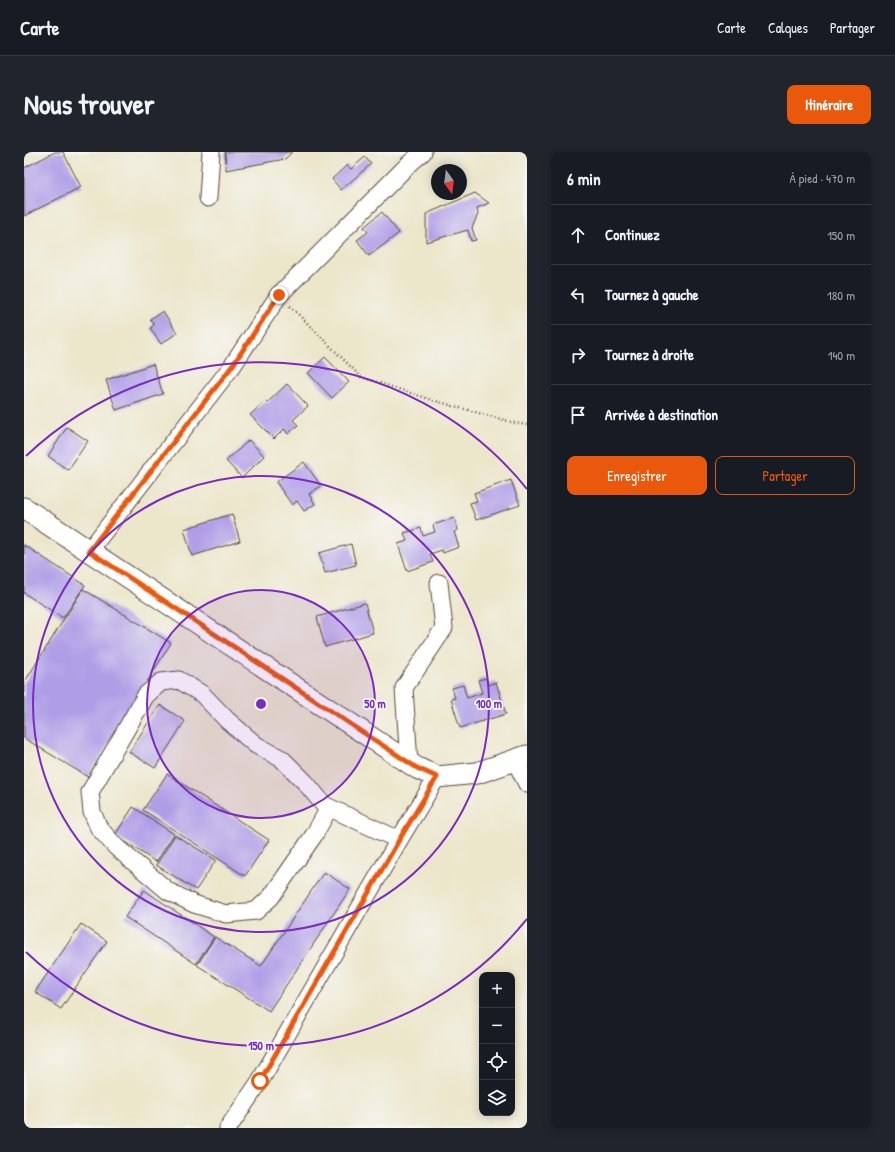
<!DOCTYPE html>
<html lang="fr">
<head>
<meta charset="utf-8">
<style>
  :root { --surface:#171b24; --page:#20242c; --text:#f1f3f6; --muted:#9ea1a6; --line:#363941; --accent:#ea580c }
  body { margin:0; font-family:"Patrick Hand",sans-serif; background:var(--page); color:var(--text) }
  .controls { position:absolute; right:12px; bottom:12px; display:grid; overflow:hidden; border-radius:8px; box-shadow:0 2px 10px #0003 }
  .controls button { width:36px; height:36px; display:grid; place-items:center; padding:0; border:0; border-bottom:1px solid var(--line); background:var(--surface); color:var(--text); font:20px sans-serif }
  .compass { position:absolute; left:407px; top:12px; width:36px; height:36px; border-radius:50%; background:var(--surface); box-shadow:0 2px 10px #0003; rotate:166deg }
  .stop { position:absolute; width:12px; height:12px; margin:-9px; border:3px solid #ea580c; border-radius:50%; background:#fff }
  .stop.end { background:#ea580c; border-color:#fff; box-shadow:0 1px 4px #0008 }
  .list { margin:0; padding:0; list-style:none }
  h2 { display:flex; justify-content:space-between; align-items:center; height:52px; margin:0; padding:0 16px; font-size:17px }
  h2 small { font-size:13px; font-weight:400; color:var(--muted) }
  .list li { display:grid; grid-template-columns:26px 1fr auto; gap:12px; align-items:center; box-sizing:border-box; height:60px; padding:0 16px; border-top:1px solid var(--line) }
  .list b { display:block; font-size:15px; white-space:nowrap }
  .list em { font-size:13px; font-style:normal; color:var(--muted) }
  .actions { display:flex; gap:8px; padding:12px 16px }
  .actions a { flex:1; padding:9px 0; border:1px solid var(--accent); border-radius:8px; text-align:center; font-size:14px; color:var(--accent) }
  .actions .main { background:var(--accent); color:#fff }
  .icon { flex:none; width:22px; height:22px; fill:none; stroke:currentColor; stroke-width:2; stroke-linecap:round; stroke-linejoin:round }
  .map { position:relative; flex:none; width:503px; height:976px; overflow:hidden; border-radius:8px }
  header { display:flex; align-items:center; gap:24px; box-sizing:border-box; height:56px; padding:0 20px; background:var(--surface); border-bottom:1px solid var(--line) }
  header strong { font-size:19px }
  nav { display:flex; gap:22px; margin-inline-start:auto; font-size:14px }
  .intro { display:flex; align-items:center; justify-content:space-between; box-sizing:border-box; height:96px; padding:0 24px }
  h1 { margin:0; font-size:28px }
  .button { padding:10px 18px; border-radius:8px; background:var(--accent); color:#fff; font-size:14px; font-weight:700 }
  main { display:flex; gap:24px; padding:0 24px }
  aside { flex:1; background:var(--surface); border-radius:8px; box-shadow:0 2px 10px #0003 }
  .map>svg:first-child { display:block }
</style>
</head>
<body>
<header>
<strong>Carte</strong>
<nav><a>Carte</a><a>Calques</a><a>Partager</a></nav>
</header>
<div class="intro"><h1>Nous trouver</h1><a class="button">Itinéraire</a></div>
<main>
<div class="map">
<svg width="503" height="976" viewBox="0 0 503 976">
  <rect width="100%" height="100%" fill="#f6f6f2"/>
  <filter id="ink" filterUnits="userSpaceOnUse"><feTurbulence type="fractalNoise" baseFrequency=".025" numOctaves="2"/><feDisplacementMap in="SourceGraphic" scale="8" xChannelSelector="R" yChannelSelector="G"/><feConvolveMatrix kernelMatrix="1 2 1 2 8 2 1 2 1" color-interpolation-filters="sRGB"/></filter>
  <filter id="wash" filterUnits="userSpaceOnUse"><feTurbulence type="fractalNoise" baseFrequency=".012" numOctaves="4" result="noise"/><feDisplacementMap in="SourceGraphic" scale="16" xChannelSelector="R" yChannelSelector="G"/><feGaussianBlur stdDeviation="0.9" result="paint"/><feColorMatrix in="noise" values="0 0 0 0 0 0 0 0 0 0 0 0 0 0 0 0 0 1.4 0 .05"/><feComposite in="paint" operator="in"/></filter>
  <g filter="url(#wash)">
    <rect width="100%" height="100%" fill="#ece6cb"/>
    <g id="blocks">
      <g fill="#ae9de7">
        <polygon points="31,0 39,0 57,35 0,64 0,16"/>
        <polygon points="201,0 268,0 261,7 202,18"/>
        <polygon points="341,5 347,12 317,38 308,27 323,13 327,17"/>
        <polygon points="451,41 465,51 453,56 454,62 448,76 452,88 447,89 444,78 402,90 402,62"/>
        <polygon points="358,60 375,81 345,104 333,88 344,80 340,75"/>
        <polygon points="139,159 153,181 137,192 126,176 130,173 126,167"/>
        <polygon points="301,205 325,230 308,246 284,221"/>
        <polygon points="129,212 139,242 92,258 82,228"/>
        <polygon points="263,232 284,254 269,268 274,273 264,282 260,277 250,287 226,263 241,249 243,251"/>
        <polygon points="43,275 64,289 44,318 24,304"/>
        <polygon points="225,288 240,304 218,326 202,309"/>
        <polygon points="280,310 297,334 285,342 291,352 280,359 273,349 268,353 252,330"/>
        <polygon points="487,328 496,353 452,368 446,351 453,349 450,341"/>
        <polygon points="208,362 216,389 168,404 160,377"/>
        <polygon points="430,366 434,378 430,380 435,395 419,401 418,398 406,402 409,410 383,419 374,392 383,389 380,381 397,376 399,384 411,380 409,373"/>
        <polygon points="327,392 332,413 301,421 295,401"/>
        <polygon points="0,393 61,433 39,466 0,441"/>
        <polygon points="59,437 147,491 64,625 0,586 0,531"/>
        <polygon points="341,451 349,481 301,495 293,465"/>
        <polygon points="462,526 464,533 472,530 482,562 436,576 427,547 431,546 428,536 439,533 443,546 458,541 454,528"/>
        <polygon points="136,553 161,569 131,616 105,600"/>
        <polygon points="143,622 245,688 221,724 119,658"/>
        <polygon points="109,655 150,682 132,710 91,683"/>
        <polygon points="151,683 192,708 172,738 132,713"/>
        <polygon points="300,720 326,737 245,859 173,813 191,785 237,814"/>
        <polygon points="120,738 190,785 172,812 101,765"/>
        <polygon points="57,772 83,789 37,857 11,840"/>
      </g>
    </g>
  </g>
  <g filter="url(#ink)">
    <use href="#blocks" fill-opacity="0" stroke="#564638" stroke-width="1"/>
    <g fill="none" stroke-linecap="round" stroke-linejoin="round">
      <defs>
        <g id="minor">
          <polyline points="184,46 187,0"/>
          <polyline points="65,399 209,213 255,143 384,13 399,0"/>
          <polyline points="491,608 503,632"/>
          <polyline points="385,611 380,536 420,476 415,431"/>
          <polyline points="305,656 290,683 247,745 232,759 202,762 170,752 144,739 92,695 75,676 68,660 66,640 122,543 137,530 155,528 178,542 203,568 232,593 258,607 281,630 300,653 375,688"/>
          <polyline points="204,976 236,929 375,688 413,625"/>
        </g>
        <polyline id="tertiary" points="0,356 393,616 413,625 453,621 503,604"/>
      </defs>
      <use href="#minor" stroke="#564638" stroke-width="19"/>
      <use href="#tertiary" stroke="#564638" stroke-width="23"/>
      <polyline stroke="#564638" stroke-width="2.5" stroke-dasharray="1 3" stroke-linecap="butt" points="266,154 337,225 408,248 491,271 503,273"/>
      <use href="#minor" stroke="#fff" stroke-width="17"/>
      <use href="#tertiary" stroke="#fff" stroke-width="21"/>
    </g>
  </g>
  <g fill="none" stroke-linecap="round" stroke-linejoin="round" filter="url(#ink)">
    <polyline stroke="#ea580c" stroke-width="5" points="236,929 375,688 413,625 393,616 65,399 209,213 255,143"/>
  </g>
  <circle cx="237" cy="552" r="114" fill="#7b2cbf" fill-opacity=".12"/>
  <g fill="none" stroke="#7b2cbf" stroke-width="2">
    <circle cx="237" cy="552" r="114"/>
    <circle cx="237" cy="552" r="228"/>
    <path d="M503 767A342 342 0 0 1 2 800M2 304A342 342 0 0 1 503 337"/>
  </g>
  <circle cx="237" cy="552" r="6" fill="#7b2cbf" stroke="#f6f6f2" stroke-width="2"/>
  <g font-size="12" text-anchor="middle" font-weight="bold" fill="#7b2cbf" stroke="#f6f6f2" stroke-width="3.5" stroke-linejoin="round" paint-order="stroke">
    <text x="351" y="556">50 m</text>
    <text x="465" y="556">100 m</text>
    <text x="237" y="898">150 m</text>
  </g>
</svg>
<div class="controls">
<button>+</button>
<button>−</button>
<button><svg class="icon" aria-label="locate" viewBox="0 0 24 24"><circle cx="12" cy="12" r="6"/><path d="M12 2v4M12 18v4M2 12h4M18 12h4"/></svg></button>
<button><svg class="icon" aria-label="layers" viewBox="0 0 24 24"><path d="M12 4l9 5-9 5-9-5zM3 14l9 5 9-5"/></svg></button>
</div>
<svg class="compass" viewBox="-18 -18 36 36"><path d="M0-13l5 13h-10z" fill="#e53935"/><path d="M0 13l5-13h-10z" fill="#9ea1a6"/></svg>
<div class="stop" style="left:236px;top:929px"></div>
<div class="stop end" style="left:255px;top:143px"></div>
</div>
<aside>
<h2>6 min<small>À pied · 470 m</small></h2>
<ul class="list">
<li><svg class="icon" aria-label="ahead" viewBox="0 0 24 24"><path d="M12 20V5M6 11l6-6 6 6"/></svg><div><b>Continuez</b></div><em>150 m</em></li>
<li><svg class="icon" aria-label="left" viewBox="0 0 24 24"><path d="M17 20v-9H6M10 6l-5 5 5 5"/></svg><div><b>Tournez à gauche</b></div><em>180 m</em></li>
<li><svg class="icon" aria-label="right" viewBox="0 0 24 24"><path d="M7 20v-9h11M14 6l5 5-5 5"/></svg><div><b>Tournez à droite</b></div><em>140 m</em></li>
<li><svg class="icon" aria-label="arrive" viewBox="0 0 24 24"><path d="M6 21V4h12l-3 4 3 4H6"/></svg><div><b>Arrivée à destination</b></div></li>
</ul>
<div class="actions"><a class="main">Enregistrer</a><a>Partager</a></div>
</aside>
</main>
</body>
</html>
